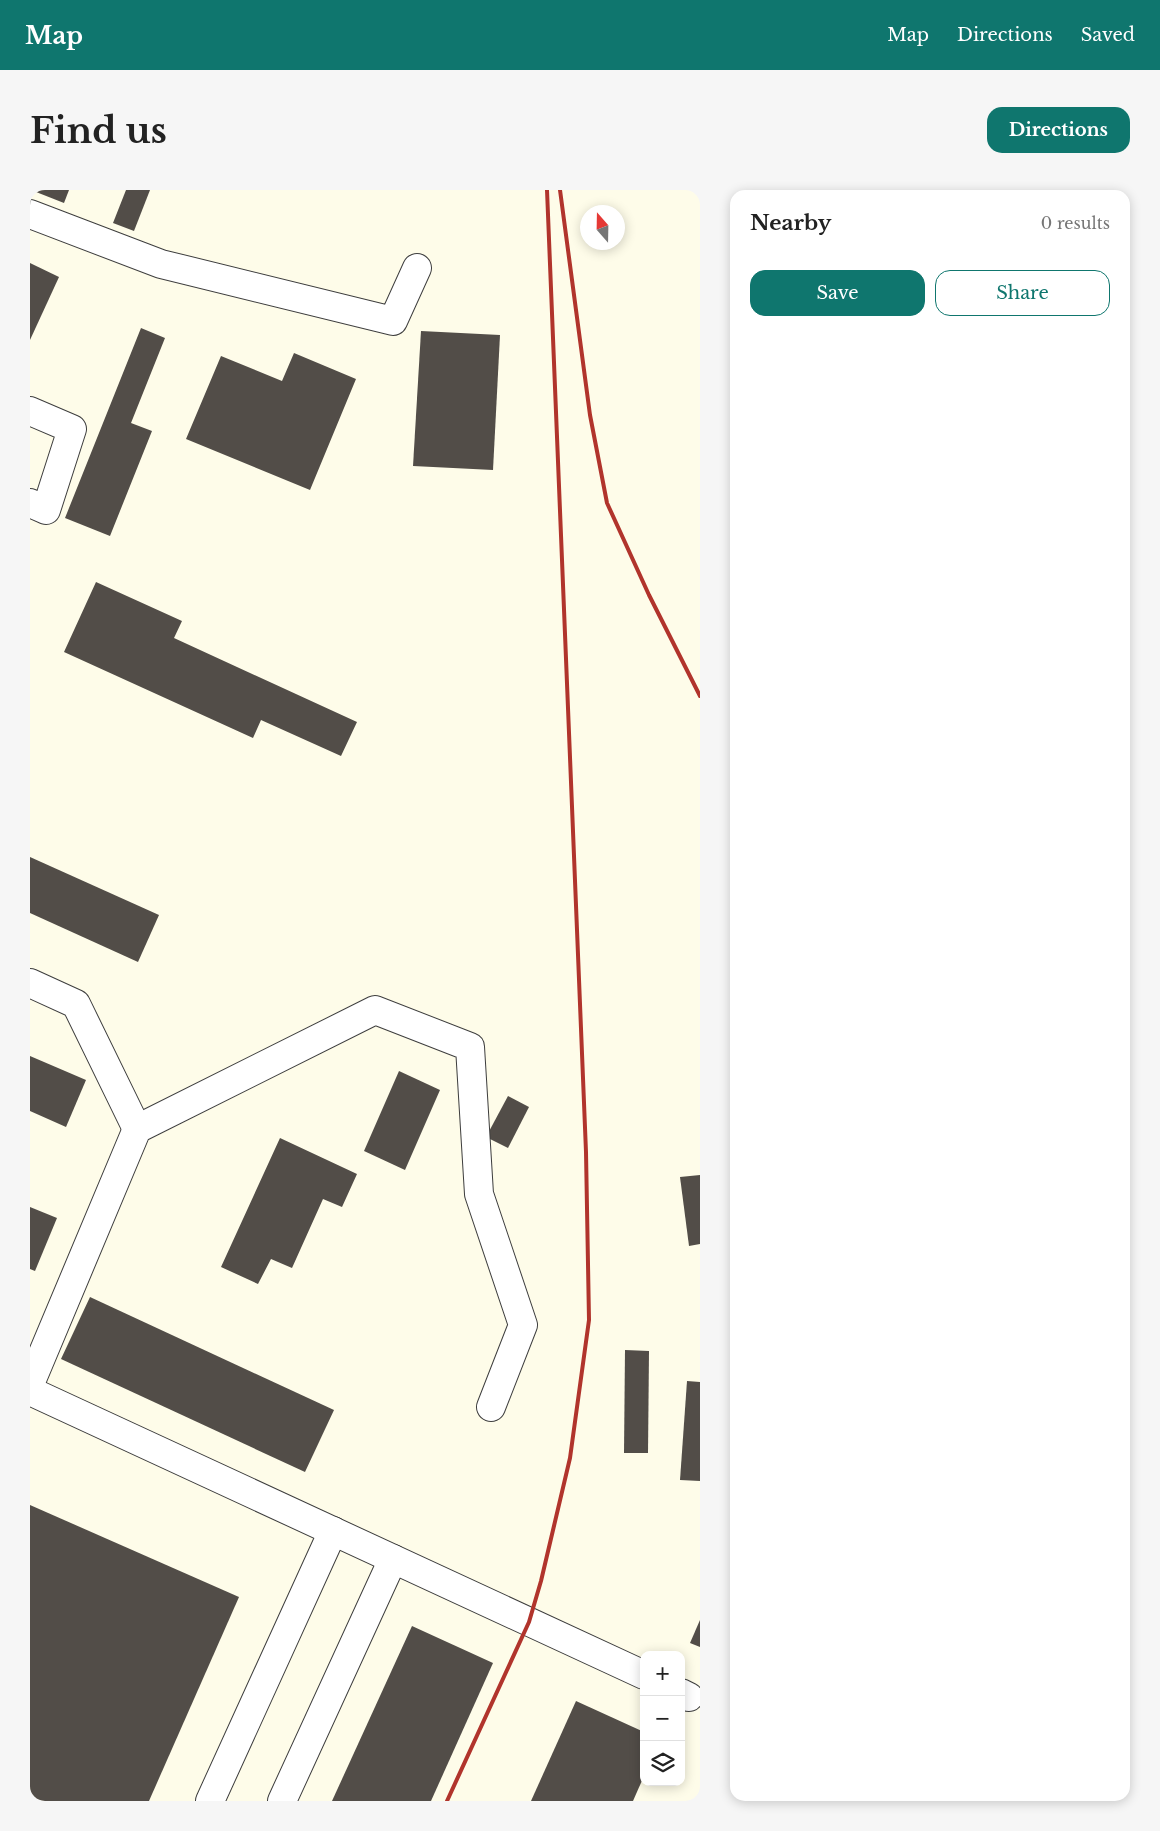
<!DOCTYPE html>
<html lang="en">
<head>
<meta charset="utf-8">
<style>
  :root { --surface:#fff; --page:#f6f6f6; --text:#222; --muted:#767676; --line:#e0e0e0; --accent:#0f766e }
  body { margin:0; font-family:"Libre Baskerville",serif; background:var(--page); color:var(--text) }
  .controls { position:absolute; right:15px; bottom:15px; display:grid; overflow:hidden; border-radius:10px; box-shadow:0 2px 12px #0003 }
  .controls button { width:45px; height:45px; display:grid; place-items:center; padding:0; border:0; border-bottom:1px solid var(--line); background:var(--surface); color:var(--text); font:25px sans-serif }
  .compass { position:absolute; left:550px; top:15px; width:45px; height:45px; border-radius:50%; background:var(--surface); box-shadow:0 2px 12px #0003; rotate:340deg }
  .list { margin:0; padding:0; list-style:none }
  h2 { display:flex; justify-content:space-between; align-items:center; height:65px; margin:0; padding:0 20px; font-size:21px }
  h2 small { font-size:16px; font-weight:400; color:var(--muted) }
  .actions { display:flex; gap:10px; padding:15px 20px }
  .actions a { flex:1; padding:11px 0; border:1px solid var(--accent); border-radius:15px; text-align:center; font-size:18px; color:var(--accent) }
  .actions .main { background:var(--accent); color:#fff }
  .icon { flex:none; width:28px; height:28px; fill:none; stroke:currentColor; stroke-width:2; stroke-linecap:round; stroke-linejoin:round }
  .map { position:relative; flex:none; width:670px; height:1611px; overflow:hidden; border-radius:15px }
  header { display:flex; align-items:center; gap:30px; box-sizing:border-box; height:70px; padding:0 25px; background:var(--accent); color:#fff }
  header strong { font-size:24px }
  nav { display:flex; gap:28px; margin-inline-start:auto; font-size:18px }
  .intro { display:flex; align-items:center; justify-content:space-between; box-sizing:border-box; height:120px; padding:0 30px }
  h1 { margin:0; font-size:35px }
  .button { padding:12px 22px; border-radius:15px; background:var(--accent); color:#fff; font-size:18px; font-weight:700 }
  main { display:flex; gap:30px; padding:0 30px }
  aside { flex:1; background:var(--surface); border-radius:15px; box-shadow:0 2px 12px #0003 }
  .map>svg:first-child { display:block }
</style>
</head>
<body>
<header>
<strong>Map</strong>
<nav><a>Map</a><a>Directions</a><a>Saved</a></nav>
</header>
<div class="intro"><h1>Find us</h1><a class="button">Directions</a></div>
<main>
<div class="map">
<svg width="670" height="1611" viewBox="0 0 670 1611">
  <rect width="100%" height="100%" fill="#fefce9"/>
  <g fill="#524d48">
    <polygon points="1,0 39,0 34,13"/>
    <polygon points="96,0 120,0 104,41 83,33"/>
    <polygon points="0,73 29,87 0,150"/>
    <polygon points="111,138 135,148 101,233 122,241 80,346 35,328"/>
    <polygon points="391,141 470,145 463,280 383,276"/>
    <polygon points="264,163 326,189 280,300 156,249 191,166 252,191"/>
    <polygon points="66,392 152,431 144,448 327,532 311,566 231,530 223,548 34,462"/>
    <polygon points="0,667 129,725 108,772 0,723"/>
    <polygon points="0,866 56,890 36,937 0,921"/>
    <polygon points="369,881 410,900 375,980 334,961"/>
    <polygon points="478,906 499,917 478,958 456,947"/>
    <polygon points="250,948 327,984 312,1017 293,1009 262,1078 241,1069 228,1094 191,1077"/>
    <polygon points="670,985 670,1054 659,1056 650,987"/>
    <polygon points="0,1017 27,1028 5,1081 0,1079"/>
    <polygon points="60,1107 304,1220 275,1282 31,1169"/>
    <polygon points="595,1160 619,1161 618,1263 594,1263"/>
    <polygon points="657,1191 670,1192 670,1291 650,1290"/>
    <polygon points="0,1315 209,1407 119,1611 0,1611"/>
    <polygon points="670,1430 670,1457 660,1453"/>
    <polygon points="382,1436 463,1473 401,1611 302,1611"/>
    <polygon points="546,1511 614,1542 614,1586 603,1611 501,1611"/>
  </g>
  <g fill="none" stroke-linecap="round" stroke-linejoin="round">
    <defs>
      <g id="minor">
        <polyline points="0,24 131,74 363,131 387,78"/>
        <polyline points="0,221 42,239 16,320 0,313"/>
        <polyline points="0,793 46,814 107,939"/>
        <polyline points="0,1194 107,939 345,820 440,857 449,1004 493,1135 461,1217"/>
        <polyline points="0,1201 614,1485"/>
        <polyline points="651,1503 659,1507"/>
        <polyline points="180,1611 303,1341"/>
        <polyline points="252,1611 363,1369"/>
      </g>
    </defs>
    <use href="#minor" stroke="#3e3e3e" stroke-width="30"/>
    <use href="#minor" stroke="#fff" stroke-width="28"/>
    <g stroke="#b1342c" stroke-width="4">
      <polyline points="530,0 560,225 577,313 619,405 670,506"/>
      <polyline points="417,1611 499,1432 511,1391 540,1268 559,1130 556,962 517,0"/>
    </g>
  </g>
</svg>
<div class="controls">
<button>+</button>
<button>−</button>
<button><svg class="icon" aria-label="layers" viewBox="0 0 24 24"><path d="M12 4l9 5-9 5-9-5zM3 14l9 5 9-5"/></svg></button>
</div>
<svg class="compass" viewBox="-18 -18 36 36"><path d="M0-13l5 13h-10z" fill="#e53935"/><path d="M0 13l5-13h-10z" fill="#767676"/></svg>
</div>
<aside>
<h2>Nearby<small>0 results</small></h2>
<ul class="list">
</ul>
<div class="actions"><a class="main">Save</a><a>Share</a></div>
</aside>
</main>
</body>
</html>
